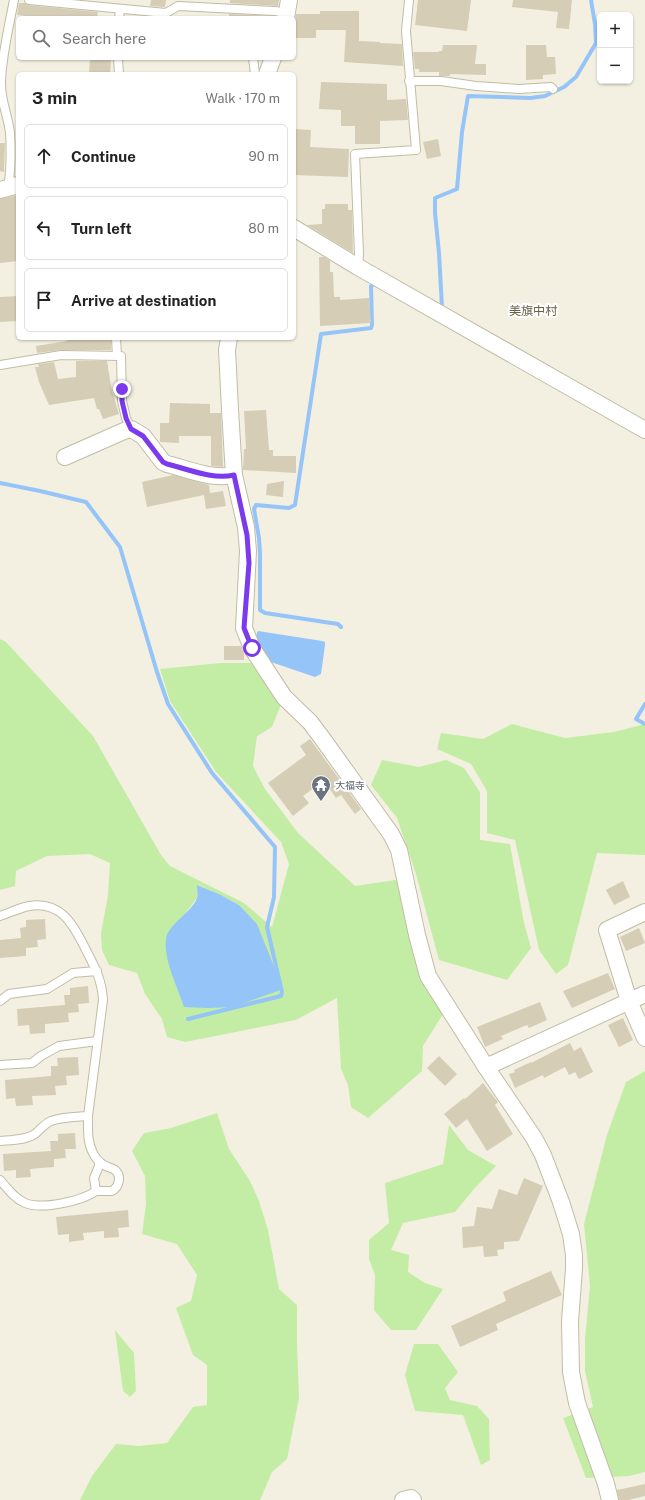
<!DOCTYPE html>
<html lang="en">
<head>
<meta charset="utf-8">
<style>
  :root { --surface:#fff; --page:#f6f6f6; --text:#222; --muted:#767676; --line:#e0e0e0 }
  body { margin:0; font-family:"Public Sans","Noto Sans JP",sans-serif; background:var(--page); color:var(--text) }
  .controls { position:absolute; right:12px; top:12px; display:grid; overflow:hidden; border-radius:6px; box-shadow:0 1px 3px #0004 }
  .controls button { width:36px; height:36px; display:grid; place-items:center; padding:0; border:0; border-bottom:1px solid var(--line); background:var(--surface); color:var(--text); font:20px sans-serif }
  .stop { position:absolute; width:12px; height:12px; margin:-9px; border:3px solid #7c3aed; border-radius:50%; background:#fff }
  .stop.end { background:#7c3aed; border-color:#fff; box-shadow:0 1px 4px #0008 }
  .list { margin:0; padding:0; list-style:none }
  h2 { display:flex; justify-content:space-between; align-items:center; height:52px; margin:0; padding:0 16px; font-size:17px }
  h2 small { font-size:13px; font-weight:400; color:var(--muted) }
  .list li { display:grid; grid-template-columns:26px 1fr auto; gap:12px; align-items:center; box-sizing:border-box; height:64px; margin:0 8px 8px; padding:0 8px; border:1px solid var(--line); border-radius:6px }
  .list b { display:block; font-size:15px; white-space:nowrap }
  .list em { font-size:13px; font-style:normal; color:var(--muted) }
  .icon { flex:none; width:22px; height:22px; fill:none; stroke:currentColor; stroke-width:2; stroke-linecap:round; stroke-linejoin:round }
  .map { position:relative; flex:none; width:645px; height:1500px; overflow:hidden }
  .search { position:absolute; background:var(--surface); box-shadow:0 1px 3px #0004; left:16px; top:16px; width:280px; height:44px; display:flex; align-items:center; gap:10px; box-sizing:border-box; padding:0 14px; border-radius:6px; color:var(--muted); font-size:15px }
  .panel { position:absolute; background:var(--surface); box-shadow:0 1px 3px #0004; left:16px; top:72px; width:280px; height:268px; border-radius:6px }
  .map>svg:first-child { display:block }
</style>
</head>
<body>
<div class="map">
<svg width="645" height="1500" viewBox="0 0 645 1500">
  <rect width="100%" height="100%" fill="#f3f0e1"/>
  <g fill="#c3eda5" fill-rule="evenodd">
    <path d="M0 639 6 642 93 736 161 855 170 866 244 903 272 927 289 864 281 842 216 772 170 701 160 669 221 663H255L282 702 272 727 257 736 253 766 265 789 298 833 355 886 402 879 421 981 445 1011 423 1046 422 1071 368 1118 351 1107 348 1085 341 1069 337 998 296 1020 185 1042 167 1037 162 1019 145 994 137 973 109 965 102 950 101 933 108 895 110 863 90 854 47 856 16 871 15 886 0 890ZM198 885 219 894 239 905 171 928 184 915 197 898Z"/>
    <polygon points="512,724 565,738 614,732 645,724 645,855 597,853 568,965 556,974 539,950 515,840 487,833 487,791 471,764 437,749 441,733 483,739"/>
    <polygon points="382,760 419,767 446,760 464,768 480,792 480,840 510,844 524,923 531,948 507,980 439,960 416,874 397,818 371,785"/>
    <polygon points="645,1071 645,1472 629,1476 586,1478 563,1418 593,1407 585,1371 585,1339 590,1286 584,1224 607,1135 626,1082"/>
    <polygon points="217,1113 229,1149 250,1181 259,1201 268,1230 279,1289 297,1305 297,1344 299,1398 287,1459 272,1472 260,1500 80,1500 92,1476 116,1444 139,1446 167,1443 193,1407 207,1405 207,1365 193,1355 176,1308 191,1301 197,1275 177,1244 142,1234 146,1204 145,1176 132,1151 144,1133 171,1128"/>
    <polygon points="449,1125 468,1150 496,1166 474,1189 455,1212 403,1223 391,1250 409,1255 408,1272 425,1283 443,1289 416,1330 391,1330 374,1310 375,1275 369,1259 369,1240 389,1223 385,1183 443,1164"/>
    <polygon points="115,1330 134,1353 136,1391 130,1397 123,1391"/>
    <polygon points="414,1344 438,1344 458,1372 445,1388 450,1400 477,1406 489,1419 490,1460 481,1465 463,1415 415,1411 405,1375"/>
  </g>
  <g fill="#95c4f8">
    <path d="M258 631 322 641 325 642V645L321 674 315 677 271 662C265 656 252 639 258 631Z"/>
    <path d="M197 885 219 894 239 905 257 924 283 989 233 1007 208 1008 184 1007C178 988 163 959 166 939 168 924 192 912 197 898 198 894 197 889 197 885Z"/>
  </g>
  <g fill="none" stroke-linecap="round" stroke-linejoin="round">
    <g stroke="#95c4f8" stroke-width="4">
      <polyline points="442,307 439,253 435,213 435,198 457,189 462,132 468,96 530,98 545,96 564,87 576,77 596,43 595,24 591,0"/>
      <polyline points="0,483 40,491 86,502 120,547 157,672 168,704 212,773 275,847 274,897 267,927 282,992 281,996 188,1019"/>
      <polyline points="341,627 338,624 265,613 260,610 260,553 259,538 254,509 256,505 289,508 295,505 321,334 371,328 372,325 371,286 375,284 378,286"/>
      <polyline points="645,704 636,719 645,724"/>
    </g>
  </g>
  <g fill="#d5cdb6">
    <polygon points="151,0 166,0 165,7 150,6"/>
    <polygon points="230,0 279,0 278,6 230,3"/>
    <polygon points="418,0 471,0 467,31 415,25"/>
    <polygon points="513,0 572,0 569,29 556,28 558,12 512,7"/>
    <polygon points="19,3 25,3 28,5 98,12 97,18 76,16 76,18 45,18 17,15"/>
    <polygon points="320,11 359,11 359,41 380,42 380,43 402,44 403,66 344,62 346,30 316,30 316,38 295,38 295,21 296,14 320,14"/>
    <polygon points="229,14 274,16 277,18 229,18"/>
    <polygon points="443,45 477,45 475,64 486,64 486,75 450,74 450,76 439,76 439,72 419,72 419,69 415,69 413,52 439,52 439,51 442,51"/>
    <polygon points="526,45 546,45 547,57 555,57 556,74 543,75 543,79 526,80"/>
    <polygon points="90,59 111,60 110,74 89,74"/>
    <polygon points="321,82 387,84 387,100 406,99 408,120 380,121 380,144 355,144 355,126 341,126 341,110 319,109"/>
    <polygon points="294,129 311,130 310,147 349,149 348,177 294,175"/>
    <polygon points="438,139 441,156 427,159 423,142"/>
    <polygon points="0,143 5,143 4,172 0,171"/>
    <polygon points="14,196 18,196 18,261 0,263 0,199"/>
    <polygon points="325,204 348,204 348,210 352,210 353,253 307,225 322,224 322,209 325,209"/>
    <polygon points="319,257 324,257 330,261 330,272 333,272 334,297 340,297 340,300 369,298 371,323 320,326"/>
    <polygon points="18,296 18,321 0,322 0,297"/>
    <polygon points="67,339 111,339 111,350 61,350 37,353 36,346 67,341"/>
    <polygon points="76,361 107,361 112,392 119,414 103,419 99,409 97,409 94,398 49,405 39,382 35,367 39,367 38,364 54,362 58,379 76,377"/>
    <polygon points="170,403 210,404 210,413 221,413 223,467 211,466 211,436 179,436 179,443 160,442 160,423 169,423"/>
    <polygon points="266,410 269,450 273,450 273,456 296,456 296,473 243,470 244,449 246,449 244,411"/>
    <polygon points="173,475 209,485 210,493 223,491 226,506 206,509 204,495 147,507 142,482"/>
    <polygon points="284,481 283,497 266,495 267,484"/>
    <polygon points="224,646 241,646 244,653 244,660 224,660"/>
    <polygon points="310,739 361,809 355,814 341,795 336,798 329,788 327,789 322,782 303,796 309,803 293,816 268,783 306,755 300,746"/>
    <polygon points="623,881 630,897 614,905 606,890"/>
    <polygon points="45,919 46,939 37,940 38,947 26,948 26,956 0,958 0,940 21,938 20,928 26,927 26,920"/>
    <polygon points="639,928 645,943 626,951 620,937"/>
    <polygon points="608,973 615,989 572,1008 563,991"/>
    <polygon points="88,986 89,1003 78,1004 79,1012 68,1013 69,1022 45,1024 45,1033 30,1034 29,1025 18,1026 17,1009 65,1005 64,995 70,995 70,988"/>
    <polygon points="540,1002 547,1020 529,1028 527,1025 501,1036 503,1039 485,1047 477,1027"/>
    <polygon points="623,1018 633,1040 619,1047 608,1025"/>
    <polygon points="570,1043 574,1051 581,1047 593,1072 579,1079 575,1072 569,1075 565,1067 544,1078 543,1075 515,1088 509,1074 515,1072 514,1070 531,1062 531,1063"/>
    <polygon points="439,1056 457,1074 445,1086 427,1068"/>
    <polygon points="78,1057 79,1075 66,1076 67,1085 55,1086 56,1095 32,1096 33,1105 16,1106 15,1098 6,1099 5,1080 51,1076 51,1066 58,1066 57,1058"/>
    <polygon points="483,1083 498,1102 495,1105 513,1134 487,1151 467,1119 456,1128 444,1114 464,1098 465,1099"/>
    <polygon points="75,1133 76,1149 65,1149 66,1158 54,1159 54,1167 30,1169 31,1177 16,1178 16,1170 4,1171 3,1154 51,1151 50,1141 58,1141 58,1134"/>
    <polygon points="524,1178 543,1186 519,1241 504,1242 504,1249 497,1250 498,1256 484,1257 483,1246 463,1248 462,1227 474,1226 477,1207 492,1209 499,1189 517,1195"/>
    <polygon points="128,1210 129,1227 118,1228 119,1237 104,1238 104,1231 83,1233 84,1240 69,1242 69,1234 58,1235 56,1217"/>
    <polygon points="551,1271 562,1295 496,1324 498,1330 460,1347 451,1326 506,1301 503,1292"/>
    <polygon points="645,1484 645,1496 628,1500 619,1500 617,1490"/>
  </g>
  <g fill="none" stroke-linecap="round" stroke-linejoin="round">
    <defs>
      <g id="service">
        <polyline points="29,0 166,13 178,6 275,11 287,13"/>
        <polyline points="119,18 120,9"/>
        <polyline points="118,58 119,74"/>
        <polyline points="253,58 255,74"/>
        <polyline points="409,81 441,81 476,86 519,89 551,87 553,89"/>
        <path d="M8 187C11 173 11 147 10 133 8 115 0 99 1 81 2 55 9 26 14 0"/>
        <polyline points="358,267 359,254 355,154 416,150 406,31 409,0"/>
        <polyline points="116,338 117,356"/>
        <polyline points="0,365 61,355 121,356 122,401 126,418 131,429"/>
        <path d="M0 916C9 913 19 908 29 906 61 901 73 924 85 948 94 965 102 980 103 1000L88 1116C88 1129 87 1142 93 1153 95 1157 98 1161 101 1163 105 1167 111 1167 115 1170 122 1176 119 1187 112 1191H96L94 1178 99 1166V1161"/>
        <polyline points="0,1001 9,994 47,989 73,973 97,971"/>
        <polyline points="0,1065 32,1063 41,1056 59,1046 97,1041"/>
        <path d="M0 1141C11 1140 28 1140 36 1133 41 1129 44 1124 51 1121 62 1117 76 1117 88 1116"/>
        <path d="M0 1180C8 1189 14 1198 25 1203 42 1210 82 1201 96 1191"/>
      </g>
      <g id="minor">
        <polyline points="286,18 289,0"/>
        <polyline points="267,74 273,58"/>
        <polyline points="0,190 18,185"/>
        <polyline points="294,228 358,267 645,430"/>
        <polyline points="229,338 227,350 230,410 234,475 246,527 248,551 244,628 252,648 284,697 310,722 322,738 391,834 399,850 417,935 428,976 486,1067 534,1138 543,1155 561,1202 571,1234 574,1255 574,1269 570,1321 571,1372 577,1403 606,1484 610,1500"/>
        <path d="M65 457 124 431 131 429 143 436 163 462 167 464C188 469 212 480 234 475"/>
        <polyline points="645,912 607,930 629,1001 645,1038"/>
        <polyline points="486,1067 645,994"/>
        <polyline points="403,1500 411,1498 413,1500"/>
      </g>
    </defs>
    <use href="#service" stroke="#c2bca6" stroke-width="10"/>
    <use href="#minor" stroke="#c2bca6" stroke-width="18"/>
    <use href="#service" stroke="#fff" stroke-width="8"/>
    <use href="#minor" stroke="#fff" stroke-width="16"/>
  </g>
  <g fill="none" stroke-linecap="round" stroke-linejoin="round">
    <path stroke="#7c3aed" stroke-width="5" d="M122 389V401L126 418 131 429 143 436 163 462 167 464C188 469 212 480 234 475L247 535 249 563 244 628 252 648"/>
  </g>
  <defs>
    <symbol id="temple-pin" viewBox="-11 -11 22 30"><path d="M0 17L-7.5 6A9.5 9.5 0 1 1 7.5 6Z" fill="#6b7280" stroke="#fff"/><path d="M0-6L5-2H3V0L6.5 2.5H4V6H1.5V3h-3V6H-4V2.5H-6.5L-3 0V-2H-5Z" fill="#fff"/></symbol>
  </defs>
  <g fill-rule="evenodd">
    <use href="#temple-pin" x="310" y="774" width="22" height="30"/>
  </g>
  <g text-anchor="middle" stroke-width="4" stroke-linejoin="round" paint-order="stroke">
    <g font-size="10" fill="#5b616d" stroke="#fff" text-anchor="start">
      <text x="335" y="789">大福寺</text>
    </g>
    <g font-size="12" fill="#696048" stroke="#fff">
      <text x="533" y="315">美旗中村</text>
    </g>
  </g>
</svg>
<div class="controls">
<button>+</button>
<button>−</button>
</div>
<div class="stop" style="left:252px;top:648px"></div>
<div class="stop end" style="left:122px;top:389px"></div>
<div class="search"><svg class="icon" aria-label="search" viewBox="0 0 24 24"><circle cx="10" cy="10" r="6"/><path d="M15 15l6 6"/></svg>Search here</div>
<section class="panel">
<h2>3 min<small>Walk · 170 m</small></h2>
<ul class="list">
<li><svg class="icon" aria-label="ahead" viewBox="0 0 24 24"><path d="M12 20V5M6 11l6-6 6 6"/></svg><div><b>Continue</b></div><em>90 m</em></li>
<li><svg class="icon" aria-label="left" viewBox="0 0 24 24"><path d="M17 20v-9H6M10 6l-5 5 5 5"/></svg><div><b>Turn left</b></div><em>80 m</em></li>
<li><svg class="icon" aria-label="arrive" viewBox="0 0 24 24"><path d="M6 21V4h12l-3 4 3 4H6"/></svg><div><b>Arrive at destination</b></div></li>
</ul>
</section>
</div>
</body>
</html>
